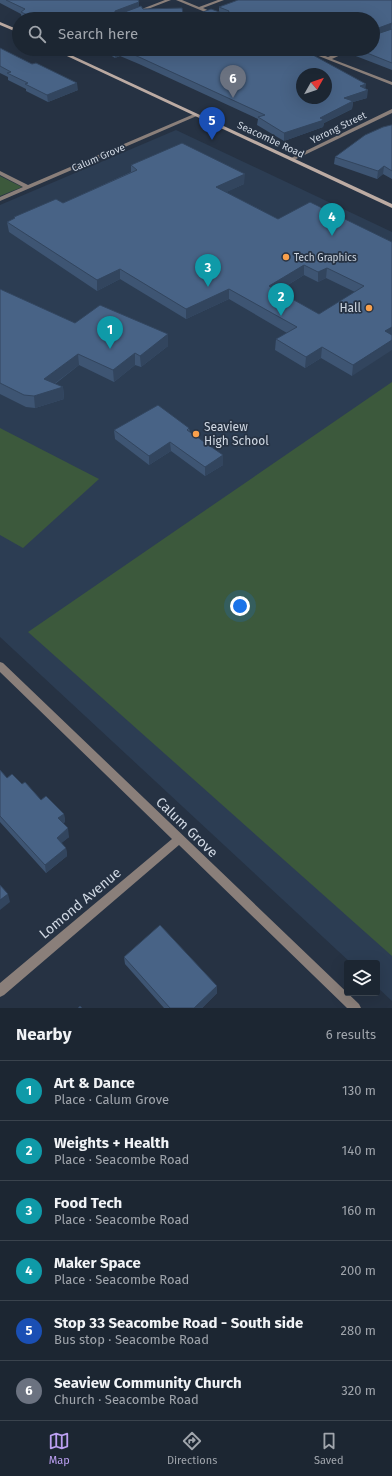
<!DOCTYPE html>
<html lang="en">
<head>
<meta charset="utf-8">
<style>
  :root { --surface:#1c2632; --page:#252e3a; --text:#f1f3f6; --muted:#a0a5ac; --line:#3a434d; --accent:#bca0f2 }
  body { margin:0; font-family:"Fira Sans",sans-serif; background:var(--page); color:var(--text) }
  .controls { position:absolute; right:12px; bottom:12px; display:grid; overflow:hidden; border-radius:4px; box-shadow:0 4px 16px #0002 }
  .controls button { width:36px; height:36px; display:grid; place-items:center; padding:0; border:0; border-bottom:1px solid var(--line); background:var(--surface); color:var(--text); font:20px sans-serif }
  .compass { position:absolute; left:296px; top:68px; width:36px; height:36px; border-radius:50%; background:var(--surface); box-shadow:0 4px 16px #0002; rotate:50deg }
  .you { position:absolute; left:240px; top:606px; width:14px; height:14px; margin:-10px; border:3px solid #fff; border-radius:50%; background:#1a73e8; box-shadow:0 0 0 6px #1a73e833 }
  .badge { display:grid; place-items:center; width:26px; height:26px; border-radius:50%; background:var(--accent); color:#fff; font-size:13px; font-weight:700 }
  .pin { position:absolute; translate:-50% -33px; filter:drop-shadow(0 1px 2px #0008) }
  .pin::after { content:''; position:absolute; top:21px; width:14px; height:12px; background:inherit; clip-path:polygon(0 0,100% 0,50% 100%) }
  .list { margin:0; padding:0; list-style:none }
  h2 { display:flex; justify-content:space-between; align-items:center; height:52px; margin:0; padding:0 16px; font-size:17px }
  h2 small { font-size:13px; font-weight:400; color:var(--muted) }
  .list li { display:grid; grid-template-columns:26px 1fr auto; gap:12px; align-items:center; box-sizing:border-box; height:60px; padding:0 16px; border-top:1px solid var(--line) }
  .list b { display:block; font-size:15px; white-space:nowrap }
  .list p { margin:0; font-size:13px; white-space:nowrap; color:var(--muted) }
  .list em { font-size:13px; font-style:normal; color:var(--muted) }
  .icon { flex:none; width:22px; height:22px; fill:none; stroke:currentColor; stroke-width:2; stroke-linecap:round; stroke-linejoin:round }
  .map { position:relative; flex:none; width:392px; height:1008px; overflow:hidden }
  .search { position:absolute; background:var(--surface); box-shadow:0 4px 16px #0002; left:12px; right:12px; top:12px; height:44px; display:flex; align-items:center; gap:10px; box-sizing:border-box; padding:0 14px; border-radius:22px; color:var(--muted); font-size:15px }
  .sheet { height:412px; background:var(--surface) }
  nav { display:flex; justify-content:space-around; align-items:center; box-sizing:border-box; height:56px; border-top:1px solid var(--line); background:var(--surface); font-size:11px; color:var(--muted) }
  nav a { display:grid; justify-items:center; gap:2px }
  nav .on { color:var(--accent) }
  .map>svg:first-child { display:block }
</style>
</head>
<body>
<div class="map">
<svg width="392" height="1008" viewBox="0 0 392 1008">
  <rect width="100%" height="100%" fill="#263243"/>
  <polygon fill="#2c3d53" points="176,130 392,232 392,1001 377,987 377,963 351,963 0,637 0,205"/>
  <g fill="#3c593c">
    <polygon points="0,176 22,187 0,196"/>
    <polygon points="392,382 392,956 28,632"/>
    <polygon points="0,428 99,479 23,548 0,535"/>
  </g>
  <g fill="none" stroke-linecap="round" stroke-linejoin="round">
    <g fill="#8a7f7a" fill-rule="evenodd">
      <polygon points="165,0 171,0 122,19 116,19"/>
      <polygon points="176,0 182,0 199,7 218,0 224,0 203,8 228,19 222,19"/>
      <polygon points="301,49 307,49 328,57 347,49 353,49 332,59 392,82 392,85"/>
      <polygon points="392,109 392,113 294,160 289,159"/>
      <polygon points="194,114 199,115 0,201 0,197 23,187 0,175 0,171 28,185"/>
      <polygon points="0,662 3,663 359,1004 361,1008 347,1008 179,845 4,995 0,997 0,983 172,839 0,672"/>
    </g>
    <g fill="#bcaba3" fill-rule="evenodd">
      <polygon points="0,22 19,30 19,33 0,25"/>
      <polygon points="52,49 58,49 392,204 392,208"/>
    </g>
  </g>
  <g fill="#3e5573" fill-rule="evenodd">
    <polygon points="0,0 138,0 139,2 139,7 143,9 184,19 219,12 219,7 392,0 392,70 348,53 349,49 373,49 373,19 22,19 21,14 0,3"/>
    <polygon points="0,48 78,90 48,102 26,91 26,89 8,80 8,77 0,73"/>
    <polygon points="94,49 302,49 365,88 367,98 353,102 352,109 324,123 323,127 284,141 257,125 258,119 139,64 120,56 115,58 107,53 105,54"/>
    <polygon points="392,125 392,179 383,174 377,179 334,164 335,157"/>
    <path d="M131 165 244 184 226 192 278 219 392 242 352 376 321 358 305 368 275 350 276 339 287 333 229 299 186 319 120 279 97 291 9 232 7 222 14 219V217L63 203 131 172ZM304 275 318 282 326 278 355 292 319 314 278 291Z"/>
    <polygon points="0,289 75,323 168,346 141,367 135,365 114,382 79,365 55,384 63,387 64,399 35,408 26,407 0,394"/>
    <polygon points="189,428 190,432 223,465 205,476 171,451 149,465 115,439 114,430"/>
    <polygon points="0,770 7,778 22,784 41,800 64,814 65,822 63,823 69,837 61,843 66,848 67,856 46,873 0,822"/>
    <polygon points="124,957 217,993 202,1008 164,1008 125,964"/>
  </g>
  <g fill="#32455e">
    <polygon points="139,2 139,8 115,18 115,11"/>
    <polygon points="392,23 391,30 373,37 373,30"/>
    <polygon points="104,49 107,49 107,53 105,54"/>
    <polygon points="120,49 120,56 115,58 115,51"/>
    <polygon points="77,83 78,90 48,102 47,95"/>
    <polygon points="366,84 365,91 368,90 367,98 353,102 352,109 324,123 323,127 284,141 284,133 320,118 344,98 360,86"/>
    <polygon points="384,166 383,174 377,179 378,171"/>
    <polygon points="245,174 244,184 216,197 216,187"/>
    <polygon points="304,265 304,275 269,296 269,286"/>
    <polygon points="327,268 326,278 318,282 318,272"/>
    <polygon points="120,269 120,279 97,291 97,280"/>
    <polygon points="229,289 229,299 186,319 186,309"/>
    <polygon points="392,327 392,336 385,331"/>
    <polygon points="168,334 168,346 141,367 140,356"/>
    <polygon points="392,340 392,350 352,376 353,365"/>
    <polygon points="322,347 321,358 305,368 306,357"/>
    <polygon points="135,353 135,365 114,382 113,370"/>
    <polygon points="78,354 79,365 46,390 44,379"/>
    <polygon points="63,387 64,399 35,408 34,396"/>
    <polygon points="170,442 171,451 149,465 149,456"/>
    <polygon points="223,455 223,465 205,476 205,467"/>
    <polygon points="64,814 65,822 59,826 58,818"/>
    <polygon points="68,828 69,837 58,846 57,838"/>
    <polygon points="66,848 67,856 46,873 45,865"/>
    <polygon points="8,894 10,902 0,910 0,900"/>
    <polygon points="217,986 217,993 202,1008 194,1008"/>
  </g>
  <g fill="#486386" stroke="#32455e" fill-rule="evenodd">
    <polygon points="6,0 138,0 139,2 115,11 115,13 122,13 141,6 143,9 182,8 184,19 211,9 222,13 228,14 229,11 219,7 238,0 392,0 392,23 373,30 373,19 36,19 21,12 25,9"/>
    <polygon points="392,29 392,63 357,49 373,49 373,34 374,35"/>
    <polygon points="0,48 32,64 36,63 77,83 47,95 25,84 28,83 7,73 11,72 0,66"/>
    <path d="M112 49H302L366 84 360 86 368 90 344 98 353 101 320 118 324 120 284 133 258 117 265 115 139 57 120 49 115 51ZM302 74H326V98H302Z"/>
    <polygon points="391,125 392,125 392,171 384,166 378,171 335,157 365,135 383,127"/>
    <path d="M182 143 245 174 216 187 278 219 310 202 392 242V327L385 331 392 335V340L353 365 322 347 306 357 276 339 297 327 229 289 186 309 120 269 97 280 7 222 15 218 14 217 56 199 63 203 137 170 131 165ZM304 265 318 272 327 268 364 286 319 314 269 286Z"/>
    <polygon points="0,289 75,323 100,305 168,334 140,356 135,353 113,370 78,354 44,379 63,387 34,396 24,395 0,383"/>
    <polygon points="158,405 189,428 187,430 223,455 205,467 170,442 149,456 114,430"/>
    <polygon points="0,770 7,778 12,774 22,784 25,782 41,800 46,796 64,814 58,818 68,828 57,838 66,848 45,865 0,816"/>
    <polygon points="0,885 8,894 0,900"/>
    <polygon points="160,925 217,986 194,1008 170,1008 124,957"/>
    <polygon points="80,1006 82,1008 78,1008"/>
  </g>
  <g fill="#f9a04c" stroke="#263243" stroke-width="1.5">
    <circle cx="286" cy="257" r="4"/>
    <circle cx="369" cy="308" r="4"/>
    <circle cx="196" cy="434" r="4"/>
  </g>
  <g text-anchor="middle" stroke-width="3.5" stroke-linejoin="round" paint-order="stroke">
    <g font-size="10" fill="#d0d8e3" stroke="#263243">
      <text transform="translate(338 127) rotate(-26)" y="4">Yerong Street</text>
      <text transform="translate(271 139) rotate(25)" y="4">Seacombe Road</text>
      <text transform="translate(98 157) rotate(-23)" y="4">Calum Grove</text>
    </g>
    <g font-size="10" fill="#d0d8e3" stroke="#263243" text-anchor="start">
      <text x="294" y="261">Tech Graphics</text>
    </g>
    <g font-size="12" fill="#d0d8e3" stroke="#263243" text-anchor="end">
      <text x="361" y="312">Hall</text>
      <text x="204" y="431" text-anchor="start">Seaview<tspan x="204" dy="14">High School</tspan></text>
    </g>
    <g font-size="14" fill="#d0d8e3" stroke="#263243">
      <text transform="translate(187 827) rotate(44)" y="5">Calum Grove</text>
      <text transform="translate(80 903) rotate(-40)" y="5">Lomond Avenue</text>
    </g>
  </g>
</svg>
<div class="controls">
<button><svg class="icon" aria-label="layers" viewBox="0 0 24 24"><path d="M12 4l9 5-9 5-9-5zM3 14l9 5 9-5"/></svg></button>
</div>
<svg class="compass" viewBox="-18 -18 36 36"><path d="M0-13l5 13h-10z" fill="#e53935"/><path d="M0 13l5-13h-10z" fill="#a0a5ac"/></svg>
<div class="you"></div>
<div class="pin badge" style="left:110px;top:349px;background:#0f9aa8">1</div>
<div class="pin badge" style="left:281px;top:316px;background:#0f9aa8">2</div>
<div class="pin badge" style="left:208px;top:287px;background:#0f9aa8">3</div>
<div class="pin badge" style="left:332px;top:236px;background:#0f9aa8">4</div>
<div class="pin badge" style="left:212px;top:140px;background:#1a4fb4">5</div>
<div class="pin badge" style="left:233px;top:98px;background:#6b7280">6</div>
<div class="search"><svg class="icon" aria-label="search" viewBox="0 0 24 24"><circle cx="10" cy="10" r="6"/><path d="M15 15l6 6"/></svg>Search here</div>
</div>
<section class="sheet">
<h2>Nearby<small>6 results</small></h2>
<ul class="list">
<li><span class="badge" style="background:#0f9aa8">1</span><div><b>Art &amp; Dance</b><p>Place · Calum Grove</p></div><em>130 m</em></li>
<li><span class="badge" style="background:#0f9aa8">2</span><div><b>Weights + Health</b><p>Place · Seacombe Road</p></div><em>140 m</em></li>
<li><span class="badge" style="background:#0f9aa8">3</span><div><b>Food Tech</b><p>Place · Seacombe Road</p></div><em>160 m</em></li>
<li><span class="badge" style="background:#0f9aa8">4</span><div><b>Maker Space</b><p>Place · Seacombe Road</p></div><em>200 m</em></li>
<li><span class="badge" style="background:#1a4fb4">5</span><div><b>Stop 33 Seacombe Road - South side</b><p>Bus stop · Seacombe Road</p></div><em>280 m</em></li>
<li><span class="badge" style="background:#6b7280">6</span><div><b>Seaview Community Church</b><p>Church · Seacombe Road</p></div><em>320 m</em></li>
</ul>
</section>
<nav>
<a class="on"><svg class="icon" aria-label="map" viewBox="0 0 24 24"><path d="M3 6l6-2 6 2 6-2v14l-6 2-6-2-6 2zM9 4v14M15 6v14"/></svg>Map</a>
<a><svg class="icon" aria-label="directions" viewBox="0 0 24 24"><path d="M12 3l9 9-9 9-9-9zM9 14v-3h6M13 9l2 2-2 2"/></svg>Directions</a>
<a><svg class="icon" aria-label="saved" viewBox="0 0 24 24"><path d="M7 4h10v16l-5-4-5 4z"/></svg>Saved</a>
</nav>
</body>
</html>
